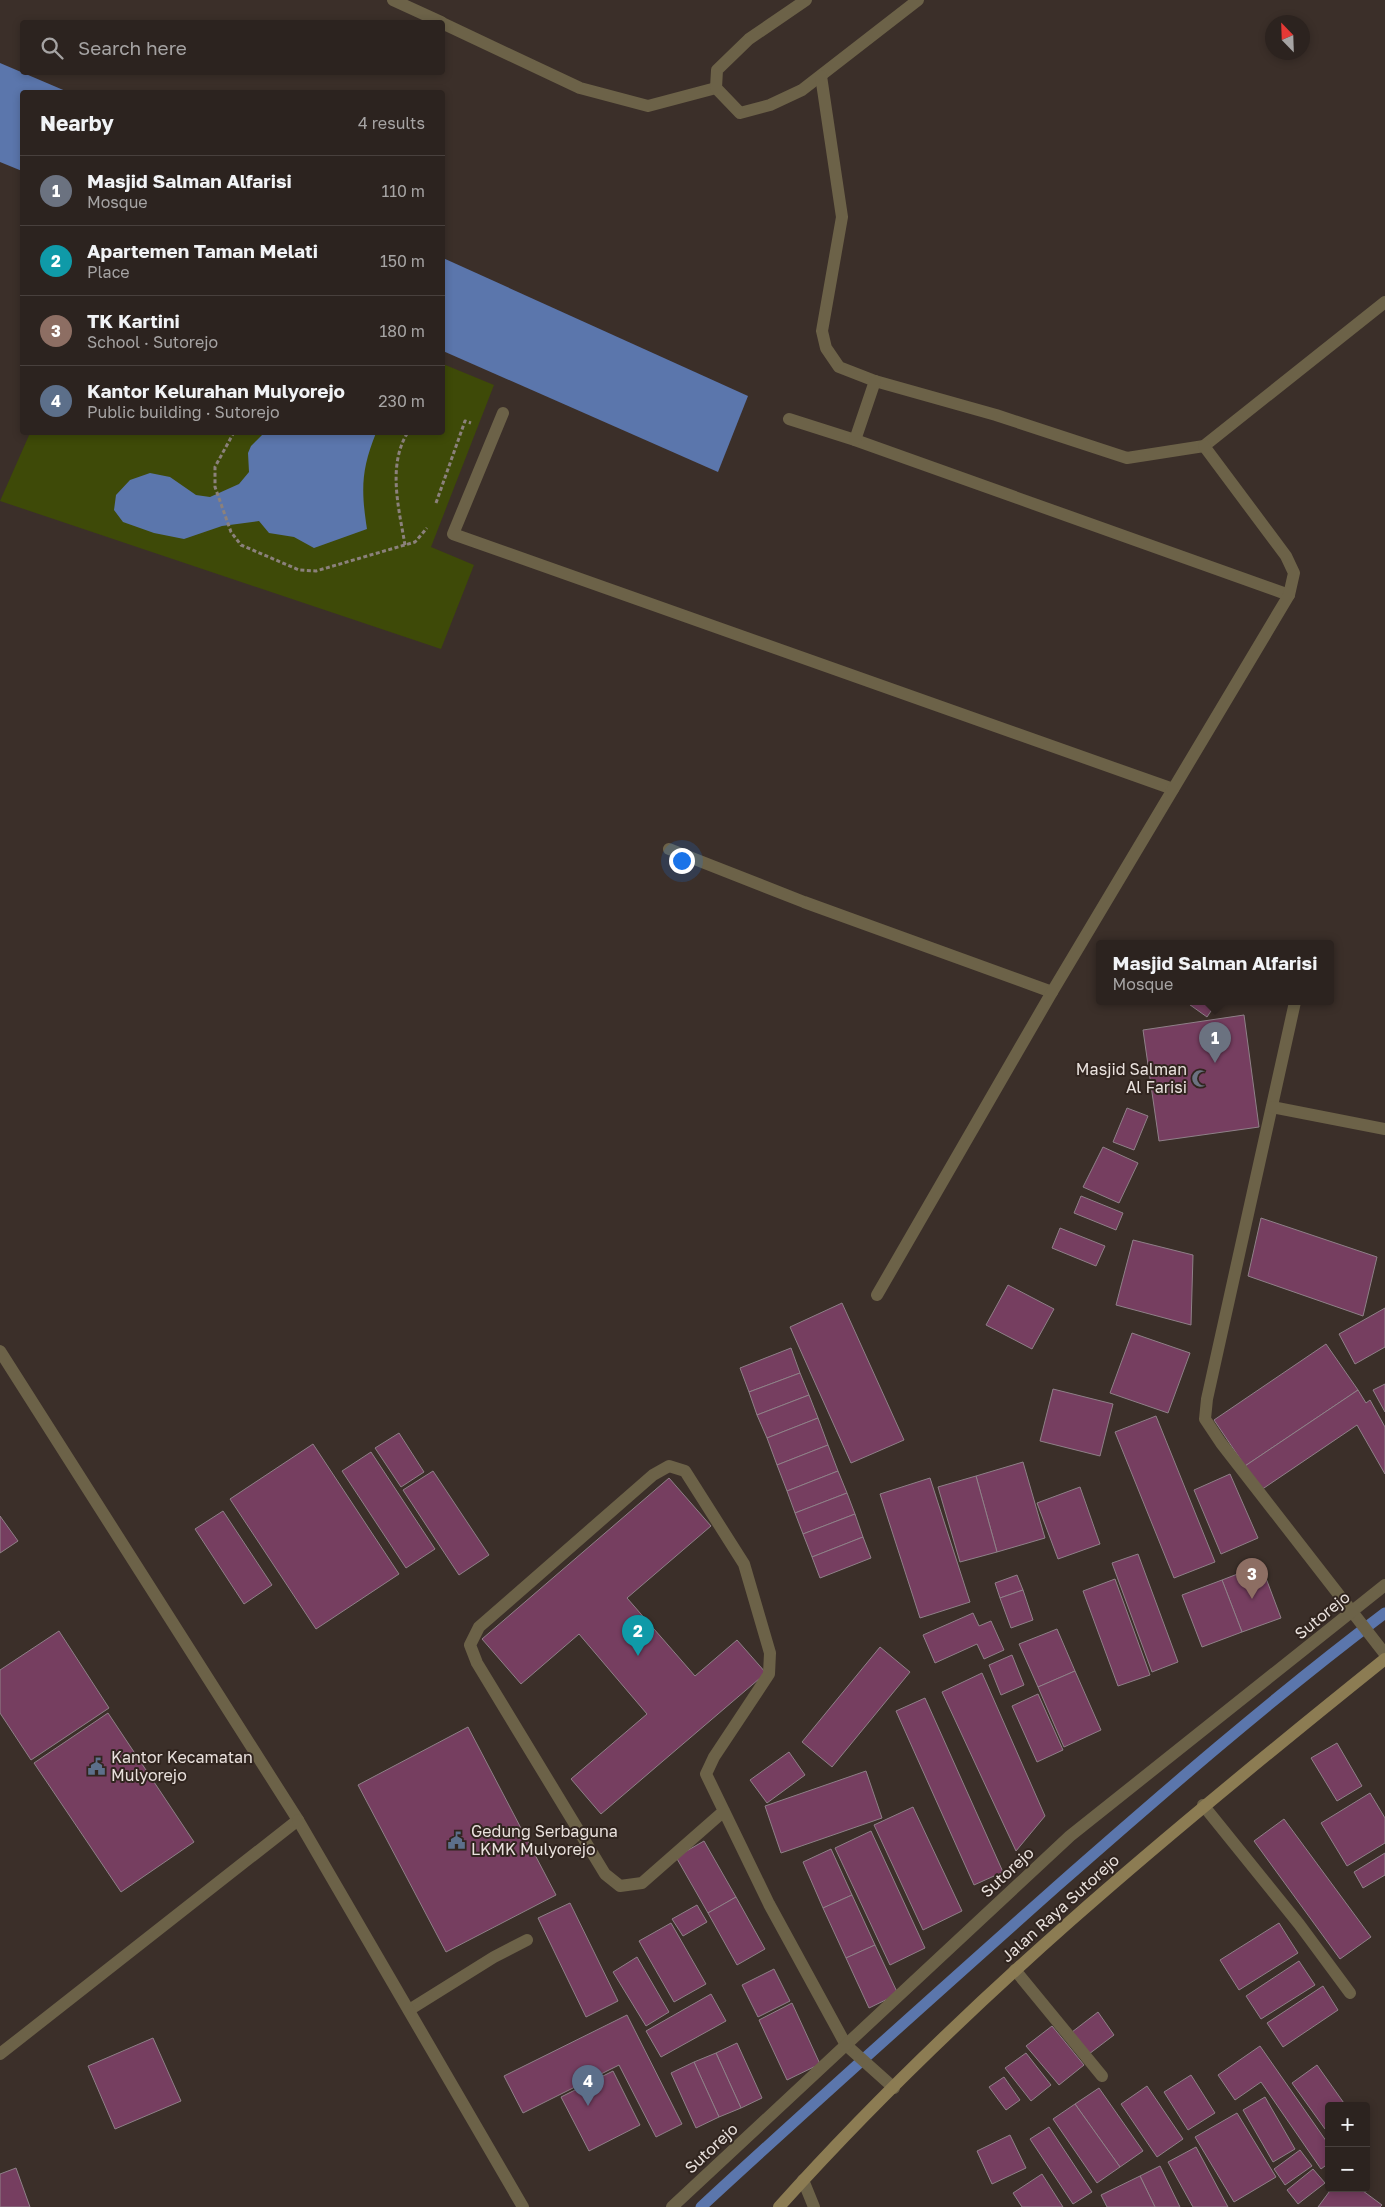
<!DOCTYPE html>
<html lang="en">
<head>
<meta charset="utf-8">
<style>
  :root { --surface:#2c231f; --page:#382f2c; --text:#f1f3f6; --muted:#a6a4a4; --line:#48403d; --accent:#95b2f1 }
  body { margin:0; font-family:"Golos Text",sans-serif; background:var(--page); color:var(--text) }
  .controls { position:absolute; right:15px; bottom:15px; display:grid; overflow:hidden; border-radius:5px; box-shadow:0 2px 8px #0003 }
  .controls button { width:45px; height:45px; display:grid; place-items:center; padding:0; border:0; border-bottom:1px solid var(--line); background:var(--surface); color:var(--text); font:25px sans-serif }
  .compass { position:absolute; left:1265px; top:15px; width:45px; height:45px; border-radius:50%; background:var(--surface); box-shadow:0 2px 8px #0003; rotate:337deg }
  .you { position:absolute; left:681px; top:860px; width:18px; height:18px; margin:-12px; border:4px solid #fff; border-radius:50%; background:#1a73e8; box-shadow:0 0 0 8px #1a73e833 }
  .badge { display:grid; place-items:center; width:32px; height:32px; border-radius:50%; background:var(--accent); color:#fff; font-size:16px; font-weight:700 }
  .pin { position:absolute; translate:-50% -41px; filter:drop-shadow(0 1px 2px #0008) }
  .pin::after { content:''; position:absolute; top:26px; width:18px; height:15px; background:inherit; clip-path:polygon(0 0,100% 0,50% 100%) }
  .popup { position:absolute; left:1096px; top:940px; width:238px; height:65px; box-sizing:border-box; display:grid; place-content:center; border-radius:5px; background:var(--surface); filter:drop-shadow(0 1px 4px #0005); font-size:16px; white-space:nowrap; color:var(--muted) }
  .popup b { font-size:19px; color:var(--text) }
  .popup::after { content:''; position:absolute; left:50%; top:100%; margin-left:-10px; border:10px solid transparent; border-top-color:var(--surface) }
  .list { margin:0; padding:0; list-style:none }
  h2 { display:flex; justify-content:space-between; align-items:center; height:65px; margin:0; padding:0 20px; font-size:21px }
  h2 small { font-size:16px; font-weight:400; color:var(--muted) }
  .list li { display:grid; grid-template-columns:32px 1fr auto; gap:15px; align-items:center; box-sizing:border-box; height:70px; padding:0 20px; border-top:1px solid var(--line) }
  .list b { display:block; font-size:19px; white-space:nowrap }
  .list p { margin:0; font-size:16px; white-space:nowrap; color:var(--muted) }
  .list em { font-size:16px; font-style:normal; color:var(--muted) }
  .icon { flex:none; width:28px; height:28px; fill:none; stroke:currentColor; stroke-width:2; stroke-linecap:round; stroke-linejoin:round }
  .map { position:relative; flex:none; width:1385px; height:2207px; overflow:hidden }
  .search { position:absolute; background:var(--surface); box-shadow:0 2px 8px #0003; left:20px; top:20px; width:425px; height:55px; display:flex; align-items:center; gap:12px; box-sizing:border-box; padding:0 18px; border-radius:5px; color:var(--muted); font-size:19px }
  .panel { position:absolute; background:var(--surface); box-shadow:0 2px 8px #0003; left:20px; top:90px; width:425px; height:345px; border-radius:5px }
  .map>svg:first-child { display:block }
</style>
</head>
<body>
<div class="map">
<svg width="1385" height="2207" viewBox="0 0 1385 2207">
  <rect width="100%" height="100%" fill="#3b2f29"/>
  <polygon fill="#3e4a08" points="443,364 494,385 431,547 474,565 441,649 0,501 30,433 442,432"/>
  <g fill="#5b76ac">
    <polygon points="0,63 68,92 22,92 22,171 0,162"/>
    <polygon points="443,258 748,396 718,472 443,351"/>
    <path d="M264 433H376C361 470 361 490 367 529L314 548 294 537 269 533 259 521 222 526 184 539 154 533 123 522 114 510 116 495 130 480 150 473 170 477 196 495 210 497 239 484 249 472 248 453 251 446Z"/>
  </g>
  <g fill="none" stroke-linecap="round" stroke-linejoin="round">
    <path stroke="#5b76ac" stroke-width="11" d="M701 2207C818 2099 937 1993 1056 1887 1163 1793 1271 1699 1385 1613"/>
  </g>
  <g fill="#763e60" stroke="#8f8088">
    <polygon points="1186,1002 1217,1002 1207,1017"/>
    <polygon points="1244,1015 1259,1127 1159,1141 1143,1030"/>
    <polygon points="1127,1108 1148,1116 1134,1150 1113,1142"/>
    <polygon points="1103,1147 1138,1163 1119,1203 1083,1187"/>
    <polygon points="1081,1196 1123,1213 1116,1230 1074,1213"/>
    <polygon points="1261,1218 1377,1257 1363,1316 1248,1276"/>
    <polygon points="1060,1228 1105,1246 1096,1266 1052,1248"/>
    <polygon points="1133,1240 1193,1255 1191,1325 1116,1305"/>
    <polygon points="1008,1285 1054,1309 1032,1349 986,1325"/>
    <polygon points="842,1303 904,1440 851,1463 790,1327"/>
    <polygon points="1385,1308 1385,1347 1355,1364 1339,1334"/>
    <polygon points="1132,1333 1190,1353 1168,1413 1110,1393"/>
    <polygon points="1326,1344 1358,1390 1245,1466 1214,1420"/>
    <polygon points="791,1348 800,1373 749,1392 740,1368"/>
    <polygon points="800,1373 809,1395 757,1415 749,1392"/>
    <polygon points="1385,1384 1385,1412 1373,1390"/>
    <polygon points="1053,1389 1113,1404 1100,1456 1040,1441"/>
    <polygon points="1358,1390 1366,1403 1370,1400 1385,1427 1385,1474 1357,1425 1261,1490 1245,1466"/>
    <polygon points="809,1395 818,1418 767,1438 757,1415"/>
    <polygon points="1156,1416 1215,1562 1174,1578 1115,1432"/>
    <polygon points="818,1418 828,1445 777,1465 767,1438"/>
    <polygon points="399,1433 424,1472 401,1487 375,1448"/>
    <polygon points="313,1444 399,1574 316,1629 230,1499"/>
    <polygon points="828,1445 838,1471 787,1491 777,1465"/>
    <polygon points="371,1452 435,1549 406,1568 342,1471"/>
    <polygon points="1023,1462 1045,1538 997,1552 976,1476"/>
    <polygon points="433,1471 489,1555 459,1575 403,1490"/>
    <polygon points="838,1471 847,1493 795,1513 787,1491"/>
    <polygon points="1230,1474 1258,1538 1221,1554 1194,1490"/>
    <polygon points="976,1476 997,1552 960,1562 938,1487"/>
    <polygon points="669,1478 711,1526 627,1598 695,1676 737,1640 766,1673 601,1814 571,1779 647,1714 579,1634 521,1684 482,1639"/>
    <polygon points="930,1478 970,1602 920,1618 880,1494"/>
    <polygon points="1080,1487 1100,1544 1058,1559 1037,1503"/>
    <polygon points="847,1493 855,1514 803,1534 795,1513"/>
    <polygon points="223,1511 272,1585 244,1604 195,1529"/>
    <polygon points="855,1514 863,1537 812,1557 803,1534"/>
    <polygon points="0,1516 18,1541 0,1553"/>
    <polygon points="863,1537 871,1558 820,1578 812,1557"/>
    <polygon points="1138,1554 1178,1662 1152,1672 1112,1563"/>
    <polygon points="1261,1565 1281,1618 1242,1632 1222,1580"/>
    <polygon points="1017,1575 1023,1590 1000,1598 995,1583"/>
    <polygon points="1115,1579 1150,1675 1118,1686 1083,1591"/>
    <polygon points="1222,1580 1242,1632 1202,1647 1182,1595"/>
    <polygon points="1023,1590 1033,1620 1011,1628 1000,1598"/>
    <polygon points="973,1613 979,1626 991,1621 1004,1650 984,1659 977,1644 935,1663 923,1635"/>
    <polygon points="1057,1629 1075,1671 1038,1687 1019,1644"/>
    <polygon points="59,1631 109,1708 31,1760 0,1713 0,1670"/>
    <polygon points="880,1647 910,1672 832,1767 802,1742"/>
    <polygon points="1012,1655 1024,1685 1001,1695 989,1665"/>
    <polygon points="1075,1671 1101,1730 1064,1747 1038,1687"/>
    <polygon points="982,1673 1045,1816 1016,1851 942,1692"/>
    <polygon points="1038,1694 1063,1750 1037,1762 1012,1706"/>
    <polygon points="925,1698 1003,1872 974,1885 896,1711"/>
    <polygon points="108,1713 194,1842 121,1892 34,1763"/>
    <polygon points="468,1727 556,1895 446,1952 358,1785"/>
    <polygon points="1337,1743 1362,1786 1337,1801 1311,1758"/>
    <polygon points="789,1752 805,1775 767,1803 750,1780"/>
    <polygon points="866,1771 882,1818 781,1853 765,1806"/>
    <polygon points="1370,1793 1385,1818 1385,1843 1347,1866 1321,1823"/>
    <polygon points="913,1807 962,1911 923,1930 874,1825"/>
    <polygon points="1284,1819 1371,1937 1340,1959 1254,1841"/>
    <polygon points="871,1831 925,1948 890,1965 835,1848"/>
    <polygon points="704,1841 736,1897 708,1913 676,1857"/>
    <polygon points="831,1849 852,1895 823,1908 803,1862"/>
    <polygon points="1385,1853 1385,1875 1363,1888 1354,1872"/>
    <polygon points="852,1895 875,1945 846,1958 823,1908"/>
    <polygon points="736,1897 765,1949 737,1965 708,1913"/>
    <polygon points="570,1903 618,2001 586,2017 538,1918"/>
    <polygon points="697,1905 707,1922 683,1936 672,1919"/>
    <polygon points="671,1923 706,1984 674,2002 639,1941"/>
    <polygon points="1279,1923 1298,1953 1239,1990 1220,1960"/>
    <polygon points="875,1945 898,1994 869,2008 846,1958"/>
    <polygon points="637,1957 669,2012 646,2026 613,1972"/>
    <polygon points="1299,1961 1315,1985 1261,2019 1246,1996"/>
    <polygon points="774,1969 790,2001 758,2017 742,1985"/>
    <polygon points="1323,1986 1338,2010 1283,2047 1267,2023"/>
    <polygon points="711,1994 726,2021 661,2057 646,2031"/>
    <polygon points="792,2003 820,2064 787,2080 759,2020"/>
    <polygon points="1098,2012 1114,2035 1089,2054 1072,2032"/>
    <polygon points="627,2015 682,2124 656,2137 619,2065 523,2113 504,2076"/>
    <polygon points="1052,2026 1084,2065 1059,2085 1026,2046"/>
    <polygon points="153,2038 181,2101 115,2129 88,2066"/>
    <polygon points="737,2043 762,2098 741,2108 716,2053"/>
    <polygon points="1260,2046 1329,2145 1329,2163 1321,2169 1261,2082 1235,2100 1218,2075"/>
    <polygon points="716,2053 741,2108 719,2117 694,2062"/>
    <polygon points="1026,2053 1051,2085 1031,2101 1005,2068"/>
    <polygon points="694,2062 719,2117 696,2128 671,2073"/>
    <polygon points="1317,2065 1346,2106 1329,2106 1329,2126 1325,2129 1292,2083"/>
    <polygon points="613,2071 640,2125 589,2151 561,2097"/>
    <polygon points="1191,2075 1215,2113 1188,2130 1164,2092"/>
    <polygon points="1004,2077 1020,2100 1006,2110 989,2087"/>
    <polygon points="1147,2086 1183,2139 1157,2157 1121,2104"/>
    <polygon points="1099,2088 1143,2151 1120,2167 1075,2104"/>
    <polygon points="1265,2097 1295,2149 1273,2162 1243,2110"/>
    <polygon points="1075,2104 1120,2167 1097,2183 1053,2119"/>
    <polygon points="1237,2113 1276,2177 1234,2202 1195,2137"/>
    <polygon points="1049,2127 1092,2192 1073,2204 1030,2139"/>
    <polygon points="1010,2135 1026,2168 992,2184 977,2151"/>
    <polygon points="1196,2147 1228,2207 1193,2207 1168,2162"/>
    <polygon points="1300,2150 1312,2166 1285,2185 1274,2169"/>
    <polygon points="1160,2166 1180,2207 1155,2207 1140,2176"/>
    <polygon points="16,2168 30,2207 0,2207 0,2174"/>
    <polygon points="1313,2169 1325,2183 1298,2204 1287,2190"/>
    <polygon points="1042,2174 1063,2207 1022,2207 1013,2193"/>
    <polygon points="1140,2176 1155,2207 1107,2207 1101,2195"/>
    <polygon points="1332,2188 1359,2188 1382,2205 1380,2207 1318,2207"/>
  </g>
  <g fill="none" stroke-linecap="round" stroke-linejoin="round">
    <g stroke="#8b817c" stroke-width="3" stroke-dasharray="4 2.5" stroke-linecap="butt">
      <polyline points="234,432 215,467 215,487 231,532 241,545 299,570 316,571 415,542 427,528"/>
      <polyline points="436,503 465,421 471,423"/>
      <path d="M405 545C399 509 387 465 408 432"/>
    </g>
    <g stroke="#6c6248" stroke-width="12">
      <polyline points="393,0 441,22"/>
      <polyline points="442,23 580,88 648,106 716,88"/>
      <polyline points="724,1811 642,1883 620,1886 605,1874 477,1663 470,1645 479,1627 653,1475 669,1466 685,1471 744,1564 770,1653 769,1674 714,1757 706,1774 769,1904 846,2045 894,2088"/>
      <polyline points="1015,1970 1102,2076"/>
      <polyline points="409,2010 494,1957 527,1940"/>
    </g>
    <g stroke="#6c6248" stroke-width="12">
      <polyline points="806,0 749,39 717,70 716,88 740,113 770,105 802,90 918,0"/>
      <polyline points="821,76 842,217 822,331 826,348 839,367 875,381 996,415 1127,458 1204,446 1385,302"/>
      <polyline points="503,413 453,534 1173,789"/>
      <polyline points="789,419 855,440 1289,595"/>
      <polyline points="855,440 875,381"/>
      <polyline points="669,849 804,902 1052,992"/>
      <polyline points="1295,1002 1207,1399 1205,1419 1221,1443 1385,1654"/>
      <polyline points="1272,1107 1385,1129"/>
      <polyline points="877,1295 1052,992 1289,595 1294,573 1286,556 1204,446"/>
      <polyline points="0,1351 298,1820 0,2054"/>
      <polyline points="1203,1805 1299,1924 1350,1993"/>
      <polyline points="298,1820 523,2207"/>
      <polyline points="803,2180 814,2207"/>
      <polyline points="672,2207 1070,1836 1385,1585"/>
    </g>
    <path stroke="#8c7c53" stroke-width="12" d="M779 2207C962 2003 1172 1830 1385 1659"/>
  </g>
  <defs>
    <symbol id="mosque-bare" viewBox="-9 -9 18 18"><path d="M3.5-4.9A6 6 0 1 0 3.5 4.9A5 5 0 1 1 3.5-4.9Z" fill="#6b7280" stroke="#31251f" stroke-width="2.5" paint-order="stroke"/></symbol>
    <symbol id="civic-bare" viewBox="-9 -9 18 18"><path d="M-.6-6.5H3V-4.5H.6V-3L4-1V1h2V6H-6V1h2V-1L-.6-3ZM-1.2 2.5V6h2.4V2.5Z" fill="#5c6f8a" stroke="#31251f" stroke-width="2.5" paint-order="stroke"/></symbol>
  </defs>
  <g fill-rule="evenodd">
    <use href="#mosque-bare" x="1188" y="1066" width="25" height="25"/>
    <use href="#civic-bare" x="84" y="1754" width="25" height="25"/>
    <use href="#civic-bare" x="444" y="1828" width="25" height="25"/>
  </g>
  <g text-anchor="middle" stroke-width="4" stroke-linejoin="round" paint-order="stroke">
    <g font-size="16" fill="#e9e1dd" stroke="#31251f" text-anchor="start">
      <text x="1187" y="1075" text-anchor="end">Masjid Salman<tspan x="1187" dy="18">Al Farisi</tspan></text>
      <text x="111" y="1763">Kantor Kecamatan<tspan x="111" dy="18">Mulyorejo</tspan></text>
      <text x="471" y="1837">Gedung Serbaguna<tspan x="471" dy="18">LKMK Mulyorejo</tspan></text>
    </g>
    <g font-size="16" fill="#e9e1dd" stroke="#31251f">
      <text transform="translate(1322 1615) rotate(-39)" y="6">Sutorejo</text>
      <text transform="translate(1007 1872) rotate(-43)" y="6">Sutorejo</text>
      <text transform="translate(1060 1908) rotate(-42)" y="6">Jalan Raya Sutorejo</text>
      <text transform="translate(711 2148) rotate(-43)" y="6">Sutorejo</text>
    </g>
  </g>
</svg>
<div class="controls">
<button>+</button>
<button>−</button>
</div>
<svg class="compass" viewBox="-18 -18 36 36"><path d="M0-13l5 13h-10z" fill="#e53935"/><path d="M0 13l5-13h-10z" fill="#a6a4a4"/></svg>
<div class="you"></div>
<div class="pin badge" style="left:1215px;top:1063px;background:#6b7280">1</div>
<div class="popup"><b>Masjid Salman Alfarisi</b>Mosque</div>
<div class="pin badge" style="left:638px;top:1656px;background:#0f9aa8">2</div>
<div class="pin badge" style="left:1252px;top:1599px;background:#8d6e63">3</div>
<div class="pin badge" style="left:588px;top:2106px;background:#5c6f8a">4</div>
<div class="search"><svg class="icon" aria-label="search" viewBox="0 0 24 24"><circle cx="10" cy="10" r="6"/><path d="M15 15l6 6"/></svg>Search here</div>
<section class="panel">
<h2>Nearby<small>4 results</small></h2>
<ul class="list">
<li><span class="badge" style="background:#6b7280">1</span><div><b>Masjid Salman Alfarisi</b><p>Mosque</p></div><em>110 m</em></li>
<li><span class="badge" style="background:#0f9aa8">2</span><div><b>Apartemen Taman Melati</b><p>Place</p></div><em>150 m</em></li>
<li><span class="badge" style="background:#8d6e63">3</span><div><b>TK Kartini</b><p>School · Sutorejo</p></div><em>180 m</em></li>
<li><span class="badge" style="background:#5c6f8a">4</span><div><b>Kantor Kelurahan Mulyorejo</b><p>Public building · Sutorejo</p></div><em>230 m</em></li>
</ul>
</section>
</div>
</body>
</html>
